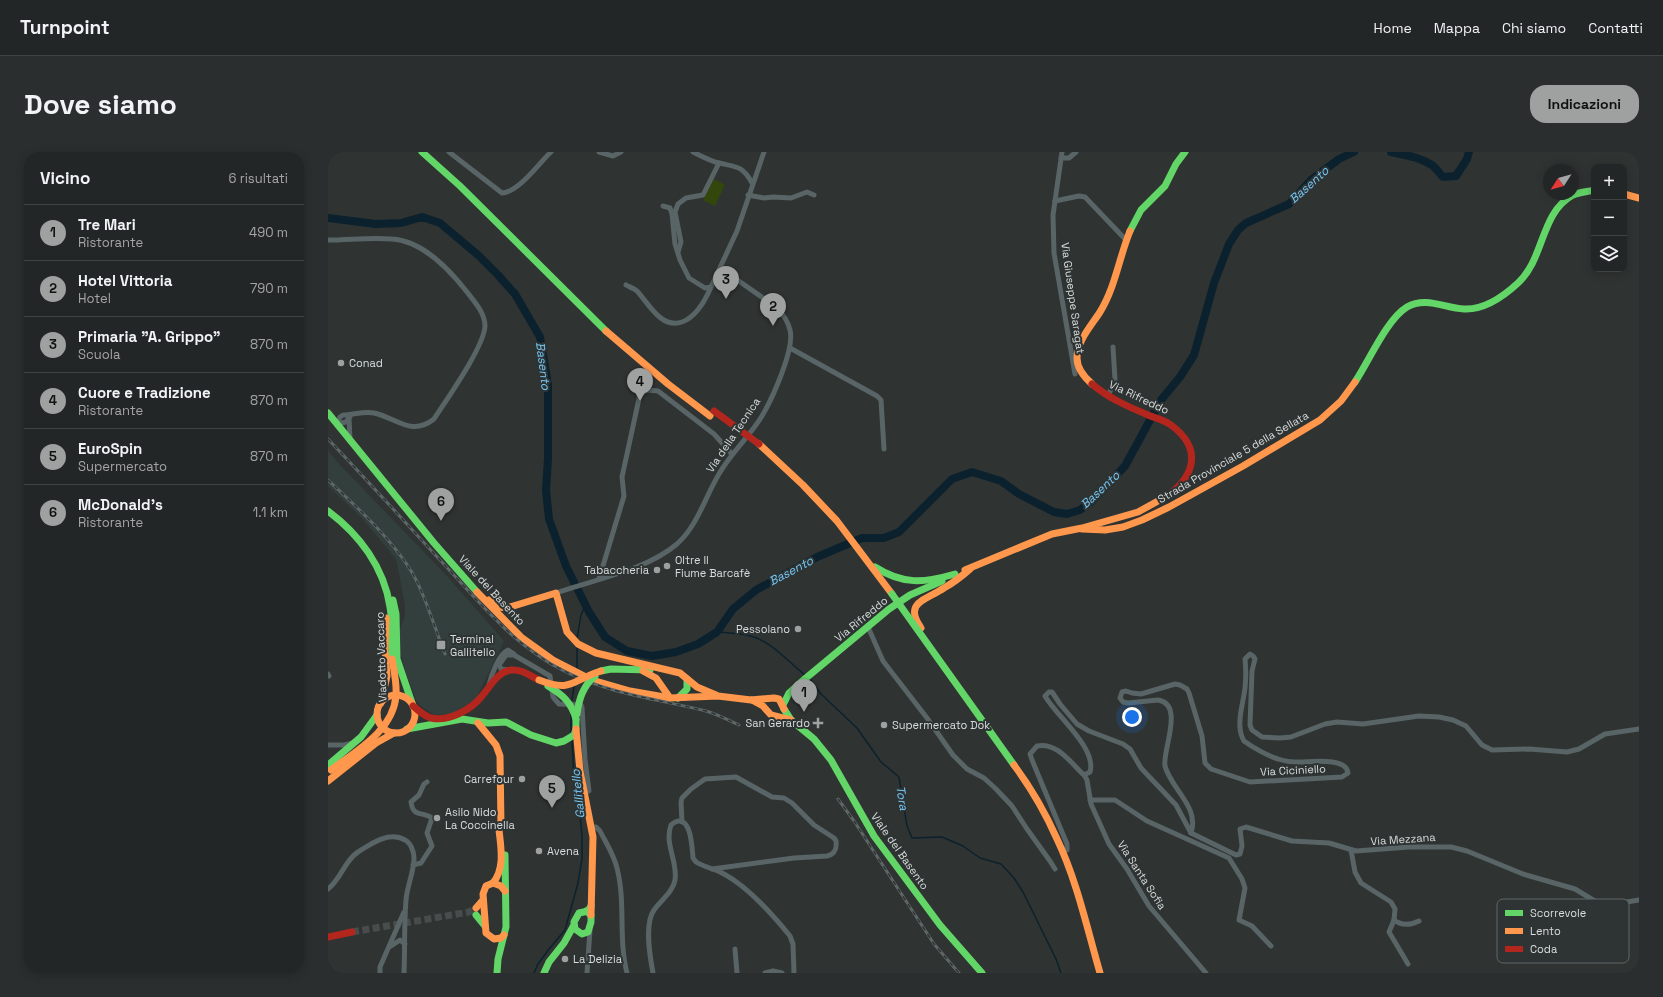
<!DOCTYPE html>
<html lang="it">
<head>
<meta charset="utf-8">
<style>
  :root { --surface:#232626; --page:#2b2e2e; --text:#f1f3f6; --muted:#a3a5a7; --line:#404343; --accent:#9ea1a0 }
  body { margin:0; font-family:"Space Grotesk",sans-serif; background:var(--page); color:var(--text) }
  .controls { position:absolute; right:12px; top:12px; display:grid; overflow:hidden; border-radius:8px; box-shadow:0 2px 10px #0003 }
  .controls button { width:36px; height:36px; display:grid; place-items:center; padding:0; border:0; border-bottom:1px solid var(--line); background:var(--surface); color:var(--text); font:20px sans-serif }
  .compass { position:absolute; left:1215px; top:12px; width:36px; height:36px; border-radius:50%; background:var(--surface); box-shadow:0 2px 10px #0003; rotate:234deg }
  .you { position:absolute; left:804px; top:565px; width:14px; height:14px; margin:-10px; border:3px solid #fff; border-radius:50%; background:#1a73e8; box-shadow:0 0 0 6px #1a73e833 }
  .badge { display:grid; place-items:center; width:26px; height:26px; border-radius:50%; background:var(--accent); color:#111; font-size:13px; font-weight:700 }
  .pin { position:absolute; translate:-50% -33px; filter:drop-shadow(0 1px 2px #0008) }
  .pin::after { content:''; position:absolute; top:21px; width:14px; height:12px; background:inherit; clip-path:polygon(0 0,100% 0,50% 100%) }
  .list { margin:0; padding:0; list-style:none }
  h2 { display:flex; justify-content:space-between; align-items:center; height:52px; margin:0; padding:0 16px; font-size:17px }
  h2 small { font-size:13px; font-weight:400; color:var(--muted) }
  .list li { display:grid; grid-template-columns:26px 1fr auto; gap:12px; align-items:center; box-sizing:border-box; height:56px; padding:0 16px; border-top:1px solid var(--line) }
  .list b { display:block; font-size:15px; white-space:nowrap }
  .list p { margin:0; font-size:13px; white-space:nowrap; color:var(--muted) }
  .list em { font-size:13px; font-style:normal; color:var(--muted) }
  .icon { flex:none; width:22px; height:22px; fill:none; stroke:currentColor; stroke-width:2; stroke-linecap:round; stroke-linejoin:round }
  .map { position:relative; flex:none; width:1311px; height:821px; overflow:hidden; border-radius:16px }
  header { display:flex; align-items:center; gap:24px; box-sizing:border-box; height:56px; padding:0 20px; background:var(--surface); border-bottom:1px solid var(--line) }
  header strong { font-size:19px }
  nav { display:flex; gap:22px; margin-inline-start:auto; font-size:14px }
  .intro { display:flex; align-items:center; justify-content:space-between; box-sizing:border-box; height:96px; padding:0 24px }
  h1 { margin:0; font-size:28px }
  .button { padding:10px 18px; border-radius:16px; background:var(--accent); color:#111; font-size:14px; font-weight:700 }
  main { display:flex; gap:24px; padding:0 24px }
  aside { flex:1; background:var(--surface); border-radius:16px; box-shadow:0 2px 10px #0003 }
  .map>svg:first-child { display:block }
</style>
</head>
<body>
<header>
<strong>Turnpoint</strong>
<nav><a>Home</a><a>Mappa</a><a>Chi siamo</a><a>Contatti</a></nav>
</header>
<div class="intro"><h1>Dove siamo</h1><a class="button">Indicazioni</a></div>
<main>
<aside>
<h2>Vicino<small>6 risultati</small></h2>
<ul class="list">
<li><span class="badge">1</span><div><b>Tre Mari</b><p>Ristorante</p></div><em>490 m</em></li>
<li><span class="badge">2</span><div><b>Hotel Vittoria</b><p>Hotel</p></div><em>790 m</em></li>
<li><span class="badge">3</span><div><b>Primaria &quot;A. Grippo&quot;</b><p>Scuola</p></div><em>870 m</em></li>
<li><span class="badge">4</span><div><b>Cuore e Tradizione</b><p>Ristorante</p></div><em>870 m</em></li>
<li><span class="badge">5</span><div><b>EuroSpin</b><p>Supermercato</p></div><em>870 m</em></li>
<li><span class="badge">6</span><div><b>McDonald's</b><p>Ristorante</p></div><em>1.1 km</em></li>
</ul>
</aside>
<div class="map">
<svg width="1311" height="821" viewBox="0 0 1311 821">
  <rect width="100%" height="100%" fill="#2f3332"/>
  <polygon fill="#323f3c" points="0,299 12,313 119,424 176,489 148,547 123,562 106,563 92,553 88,548 76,515 71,495 72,477 77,464 77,453 68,407 33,365 0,334"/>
  <polygon fill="#33460b" points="386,27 397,33 387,54 375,48"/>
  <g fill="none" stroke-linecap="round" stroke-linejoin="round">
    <g stroke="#0b222e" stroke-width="1.5">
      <path d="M389 480C399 481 408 481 418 483 442 487 459 509 477 523"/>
      <polyline points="249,487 253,463 257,454"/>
      <polyline points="249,495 249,517"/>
      <polyline points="482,527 493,542 529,576 553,610 571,625 579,674 584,686 614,685 635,694 652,706 673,712 686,726 695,740 728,807 733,821"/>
      <polyline points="244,548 246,534"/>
      <polyline points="243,562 243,580"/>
      <polyline points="206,821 210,812 221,797 237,778 250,731 254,707 254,684 251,652 246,624 244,588"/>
    </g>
    <g stroke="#0b222e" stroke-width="8">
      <path d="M1063 0C1077 3 1091 5 1104 13 1108 16 1111 21 1115 25L1128 24 1139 7 1141 0"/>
      <polyline points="0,66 48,72 73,71 94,65 112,71 150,103 170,123 187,142 212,185 220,233 220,307 218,338 221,367 238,414 261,460 277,485 299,499 324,504 348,500 370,492 389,480 405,457 428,438 489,405 534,386 556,386 571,380 624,327 644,320 673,329 691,342 726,360 739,362 752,358 764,349 797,314 833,248 852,225 866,203 886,131 901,92 910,78 918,71 961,52 983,28 1011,7 1026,0"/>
    </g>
    <polyline stroke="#484c4c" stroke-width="7" stroke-dasharray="7 3.5" stroke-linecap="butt" points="24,780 141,760 148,756"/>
    <g stroke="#586465" stroke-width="5">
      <path d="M121 0 174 41C191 40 211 11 223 0"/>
      <polyline points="271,0 285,4 293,0"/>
      <path d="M365 0C373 4 382 9 391 11 409 15 415 14 424 31"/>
      <polyline points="734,0 725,63 726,101 747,222"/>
      <polyline points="733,6 741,6 748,0"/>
      <polyline points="420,43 436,46 445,45 463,46 479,40 486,43"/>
      <polyline points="727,49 751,44 757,45 798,88"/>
      <polyline points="335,54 342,56 344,62 347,92 352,108 361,126 377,136 383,135 409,79 436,0"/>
      <path d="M0 88C21 88 43 85 64 87 95 89 121 117 139 140 146 149 157 161 157 174 156 195 119 247 106 267 83 285 69 266 46 261 35 259 25 263 15 263L12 265 9 272 18 270 23 263"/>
      <polyline points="350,100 353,90 347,60 350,52 358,46 375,43 391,11"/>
      <path d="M298 133C301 135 306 136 309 139 321 152 333 177 354 170 368 165 377 149 383 135"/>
      <polyline points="462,196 549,244 553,248 556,297"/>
      <polyline points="780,244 787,228 785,195"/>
      <polyline points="21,266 22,287"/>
      <polyline points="271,427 296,344 294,325 312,242 319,238 330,239 386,282 404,302"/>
      <path d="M228 441C267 427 317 419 349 392 370 373 377 345 391 322 403 301 422 284 434 264 444 247 467 197 462 178 460 169 454 161 448 155L398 120 391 118"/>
      <polyline points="540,475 555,509 599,566 625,603 639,617 656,626 668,637 684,654 699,677 722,709 727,717"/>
      <polyline points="180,518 173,517 171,513 178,503 186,503 222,524 225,545 231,552 253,553 254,555 257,607 261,639 256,641"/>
      <polyline points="0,522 1,524"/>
      <path d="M161 533C163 524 171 501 180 498L186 502"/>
      <polyline points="0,593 16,593 25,591"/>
      <path d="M756 623 762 620C769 596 729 565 717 544L721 540H724L732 552 749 572 761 579 795 592 802 597 813 616 848 653 863 681"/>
      <polyline points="762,648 787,648 819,669 901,706 914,727 917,736 911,768 924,774 943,794"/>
      <path d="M354 670 353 650 354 646 363 637 377 627 408 625 444 645 456 646 464 651 486 673 506 686 508 689C509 697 507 702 499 704L466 706 384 717"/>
      <path d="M264 675H268L272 679C278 691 286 703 289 716 298 751 290 786 299 821"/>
      <path d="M863 681C872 655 843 637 837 614 834 599 857 552 830 548L800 551 795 550 792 546 794 540 798 539 804 541 813 542 847 532 852 533 859 537 861 541 874 584 877 611 883 617 922 630 1014 625 1020 621C1019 605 982 610 972 610 965 610 956 609 950 607 940 604 924 595 916 589 907 574 915 553 917 536 918 527 918 517 917 507L922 502 925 504 927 507 924 519 922 573 924 578 934 585 952 586 963 585 997 572 1009 570 1035 572 1091 564 1111 565 1125 568 1138 574 1154 593 1164 598 1201 597 1239 600 1251 597 1277 582 1311 577"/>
      <polyline points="863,681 908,703 912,702 914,694 912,677 918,675 964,689 1001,691 1028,699 1081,695 1123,695 1139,699 1195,722 1247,737 1275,754 1311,748"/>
      <path d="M739 698V692L704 608 702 602 709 594C729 590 742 610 756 623L759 628 763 652 781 692 799 717 821 754 878 821"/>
      <polyline points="1023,698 1027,720 1033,731 1063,750 1067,757 1066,768 1061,780 1080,812"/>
      <path d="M85 713 93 711 104 694 99 681 104 666C95 659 85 666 83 650L91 643 96 632 99 630"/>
      <path d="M0 737C13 727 17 708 30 700 44 691 61 679 77 688 83 691 86 700 86 706 86 720 79 734 78 748 76 772 77 797 76 821"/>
      <path d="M1066 768C1074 774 1083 773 1091 769"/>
      <polyline points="63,794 72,788 77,792"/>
      <polyline points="407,797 409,821"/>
      <polyline points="52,821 52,815 76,760"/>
      <polyline points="259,821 262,778"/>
      <path d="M325 821C322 805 316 772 326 758 333 748 345 740 347 728 350 709 336 692 343 673 363 657 364 695 365 706L368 710C376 715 387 717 396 722 420 735 445 763 462 784L465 792 466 821"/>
      <polyline points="437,821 445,819 454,821"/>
    </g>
    <g stroke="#63d668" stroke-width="7">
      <polyline points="94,0 132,34 278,179"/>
      <polyline points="802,79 813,58 837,34 848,12 857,0"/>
      <path d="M1027 230C1041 209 1059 167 1079 155 1098 144 1116 156 1136 157 1156 158 1176 144 1190 131 1217 106 1212 61 1245 43 1251 40 1259 40 1266 38"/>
      <polyline points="0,261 106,391 149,440"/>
      <path d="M0 359C31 382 56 415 62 455 65 472 63 490 64 507"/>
      <path d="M547 415C575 433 596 431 627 422"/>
      <polyline points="65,448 68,462 69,507 85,554"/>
      <polyline points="273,519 283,517 322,518"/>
      <polyline points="350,546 359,537 359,527"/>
      <polyline points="455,553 461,541 472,531 561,457 582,443 614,429"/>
      <polyline points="456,557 463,568 486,587 503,608 546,684 612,773 654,821"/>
      <polyline points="79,577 134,567 160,571 178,570 203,583 228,591 236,589 246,583 248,577 248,567"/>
      <polyline points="0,613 33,585 49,563"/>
      <polyline points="258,759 263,763 263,770 260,780 254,782 247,777 246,770 251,761 260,759 263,754"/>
      <polyline points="148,763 157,774"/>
      <polyline points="169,821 170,807 178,775 177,703"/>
      <polyline points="216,821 221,810 236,791 246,773"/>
    </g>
    <g stroke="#ff974d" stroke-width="7">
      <polyline points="1296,42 1311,46"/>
      <polyline points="278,179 340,232 382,264"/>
      <path d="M764 232C756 225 749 217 749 206 749 189 763 174 772 160 787 136 791 106 802 79"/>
      <polyline points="431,292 475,333 509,369 564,442"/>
      <polyline points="754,377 777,378 795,375 814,368 841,355 915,314 992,268 1013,249 1027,230"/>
      <polyline points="637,418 724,382 754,376 810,360 839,344"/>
      <polyline points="149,440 193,485 225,508 264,528 302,539 342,546 390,544 423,548 446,546 451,547 456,557"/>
      <polyline points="161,448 171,455 179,456 228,441 239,480 250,492 268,501 352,521 369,535 388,543"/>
      <path d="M593 476C575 450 598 448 616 436 625 431 634 424 642 417"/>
      <polyline points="315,519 328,526 342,546"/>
      <circle cx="68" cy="562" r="19"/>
      <polyline points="424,548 435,554 443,563 463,568"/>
      <polyline points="53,551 59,524 57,498 58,466"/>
      <path d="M150 571 168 593 172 604 173 674 171 678C173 696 177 716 165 731"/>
      <polyline points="248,577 252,619 265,685 263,763"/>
      <polyline points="0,629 48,591 66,581"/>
      <polyline points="148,756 155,748"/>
      <polyline points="176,783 173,786 166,787 158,781 155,742 158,734 165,731 173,734 177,739"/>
    </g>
    <g stroke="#b3261e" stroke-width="7">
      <path d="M764 232C780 246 801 255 820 263 827 266 836 268 843 273 874 296 868 323 839 344"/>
      <path d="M85 554C90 558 96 564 103 566 120 570 143 558 154 544 162 535 169 520 183 518 194 517 202 524 211 528"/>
      <polyline points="0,785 24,780"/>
    </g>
    <defs>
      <g id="rail">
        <path d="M0 287C38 327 75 368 113 409 150 449 186 494 236 519 281 542 329 547 378 559 389 562 400 568 411 573"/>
        <path d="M0 328C29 355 67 390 86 424 99 448 107 477 117 502"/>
        <polyline points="510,647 526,669 606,792 631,821"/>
      </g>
    </defs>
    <use href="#rail" stroke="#5e6768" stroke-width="3"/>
    <use href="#rail" stroke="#2e3433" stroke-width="1.5" stroke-dasharray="4.5" stroke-linecap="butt"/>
    <g stroke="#63d668" stroke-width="7">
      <polyline points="564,442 686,613"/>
      <path d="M220 534C235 543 243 550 248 567"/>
      <path d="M249 562C251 547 255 534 267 524"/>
    </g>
    <g stroke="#ff974d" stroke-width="7">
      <path d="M211 528C244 541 244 528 273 519"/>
      <path d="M686 613C703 636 718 662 729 687 749 729 759 776 772 821"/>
      <path d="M3 618C28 599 65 579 68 544 69 531 66 519 64 507"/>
    </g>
    <polyline stroke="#b3261e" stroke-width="7" points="386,259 431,292"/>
  </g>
  <g fill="#9ea1a0" stroke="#2e3433" stroke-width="1.5">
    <circle cx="13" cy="211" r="4"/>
    <circle cx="339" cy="414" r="4"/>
    <circle cx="329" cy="418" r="4"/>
    <circle cx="470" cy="477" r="4"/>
    <rect x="108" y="488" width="10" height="10" rx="2"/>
    <path d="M488 565h4v4h4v4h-4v4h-4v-4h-4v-4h4z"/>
    <circle cx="556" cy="573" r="4"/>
    <circle cx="194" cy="627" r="4"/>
    <circle cx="109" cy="666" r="4"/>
    <circle cx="211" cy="699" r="4"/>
    <circle cx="237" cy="807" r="4"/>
  </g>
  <g text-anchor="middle" stroke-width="4" stroke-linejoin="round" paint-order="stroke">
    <g font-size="11" fill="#d9dcdc" stroke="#2e3433">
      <text transform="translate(745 146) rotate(82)" y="4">Via Giuseppe Saragat</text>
      <text transform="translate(811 245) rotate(25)" y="4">Via Rifreddo</text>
      <text transform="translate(405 283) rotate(-56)" y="4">Via della Tecnica</text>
      <text transform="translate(905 305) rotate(-30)" y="4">Strada Provinciale 5 della Sellata</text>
      <text transform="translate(164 438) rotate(47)" y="4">Viale del Basento</text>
      <text transform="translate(533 467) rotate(-39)" y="4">Via Rifreddo</text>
      <text transform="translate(53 505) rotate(-92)" y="4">Viadotto Vaccaro</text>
      <text transform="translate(965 618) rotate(-3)" y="4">Via Ciciniello</text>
      <text transform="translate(1075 687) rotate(-4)" y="4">Via Mezzana</text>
      <text transform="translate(572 699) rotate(55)" y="4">Viale del Basento</text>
      <text transform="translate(814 723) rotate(57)" y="4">Via Santa Sofia</text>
    </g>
    <g font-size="11" fill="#d9dcdc" stroke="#2e3433" text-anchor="start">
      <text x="21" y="215">Conad</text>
      <text x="347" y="412">Oltre Il<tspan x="347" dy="13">Fiume Barcafè</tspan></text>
      <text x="321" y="422" text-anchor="end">Tabaccheria</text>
      <text x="462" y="481" text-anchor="end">Pessolano</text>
      <text x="122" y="491">Terminal<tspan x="122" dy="13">Gallitello</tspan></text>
      <text x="482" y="575" text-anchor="end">San Gerardo</text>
      <text x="564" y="577">Supermercato Dok</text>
      <text x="186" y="631" text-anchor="end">Carrefour</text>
      <text x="117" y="664">Asilo Nido<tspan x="117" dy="13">La Coccinella</tspan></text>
      <text x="219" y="703">Avena</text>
      <text x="245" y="811">La Delizia</text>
    </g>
    <g font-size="12" font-style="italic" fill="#76c9f9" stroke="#2e3433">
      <text transform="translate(981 33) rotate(-42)" y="4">Basento</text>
      <text transform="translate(215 214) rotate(83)" y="4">Basento</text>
      <text transform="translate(772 338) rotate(-43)" y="4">Basento</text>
      <text transform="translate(463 419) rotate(-28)" y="4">Basento</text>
      <text transform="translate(250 642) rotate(-96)" y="4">Gallitello</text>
      <text transform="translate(574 646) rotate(81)" y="4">Tora</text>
    </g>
  </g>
  <rect x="1169" y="747" width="132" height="64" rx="6" fill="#2e3433" stroke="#616666" stroke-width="1"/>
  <rect x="1177" y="758" width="18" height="6" fill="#63d668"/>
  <rect x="1177" y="776" width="18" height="6" fill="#ff974d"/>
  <rect x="1177" y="794" width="18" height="6" fill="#b3261e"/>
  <g font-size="11" fill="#d9dcdc">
    <text x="1202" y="765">Scorrevole</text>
    <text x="1202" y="783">Lento</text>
    <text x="1202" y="801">Coda</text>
  </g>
</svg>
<div class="controls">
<button>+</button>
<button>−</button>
<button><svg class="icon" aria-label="layers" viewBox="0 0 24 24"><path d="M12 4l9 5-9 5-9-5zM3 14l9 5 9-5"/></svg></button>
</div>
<svg class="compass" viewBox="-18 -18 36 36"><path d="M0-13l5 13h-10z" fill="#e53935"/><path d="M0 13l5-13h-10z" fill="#a3a5a7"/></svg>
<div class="you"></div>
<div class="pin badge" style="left:476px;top:560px">1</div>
<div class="pin badge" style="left:445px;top:174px">2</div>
<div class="pin badge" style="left:398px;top:147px">3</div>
<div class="pin badge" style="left:312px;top:249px">4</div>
<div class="pin badge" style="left:224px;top:656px">5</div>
<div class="pin badge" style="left:113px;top:369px">6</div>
</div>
</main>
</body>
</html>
